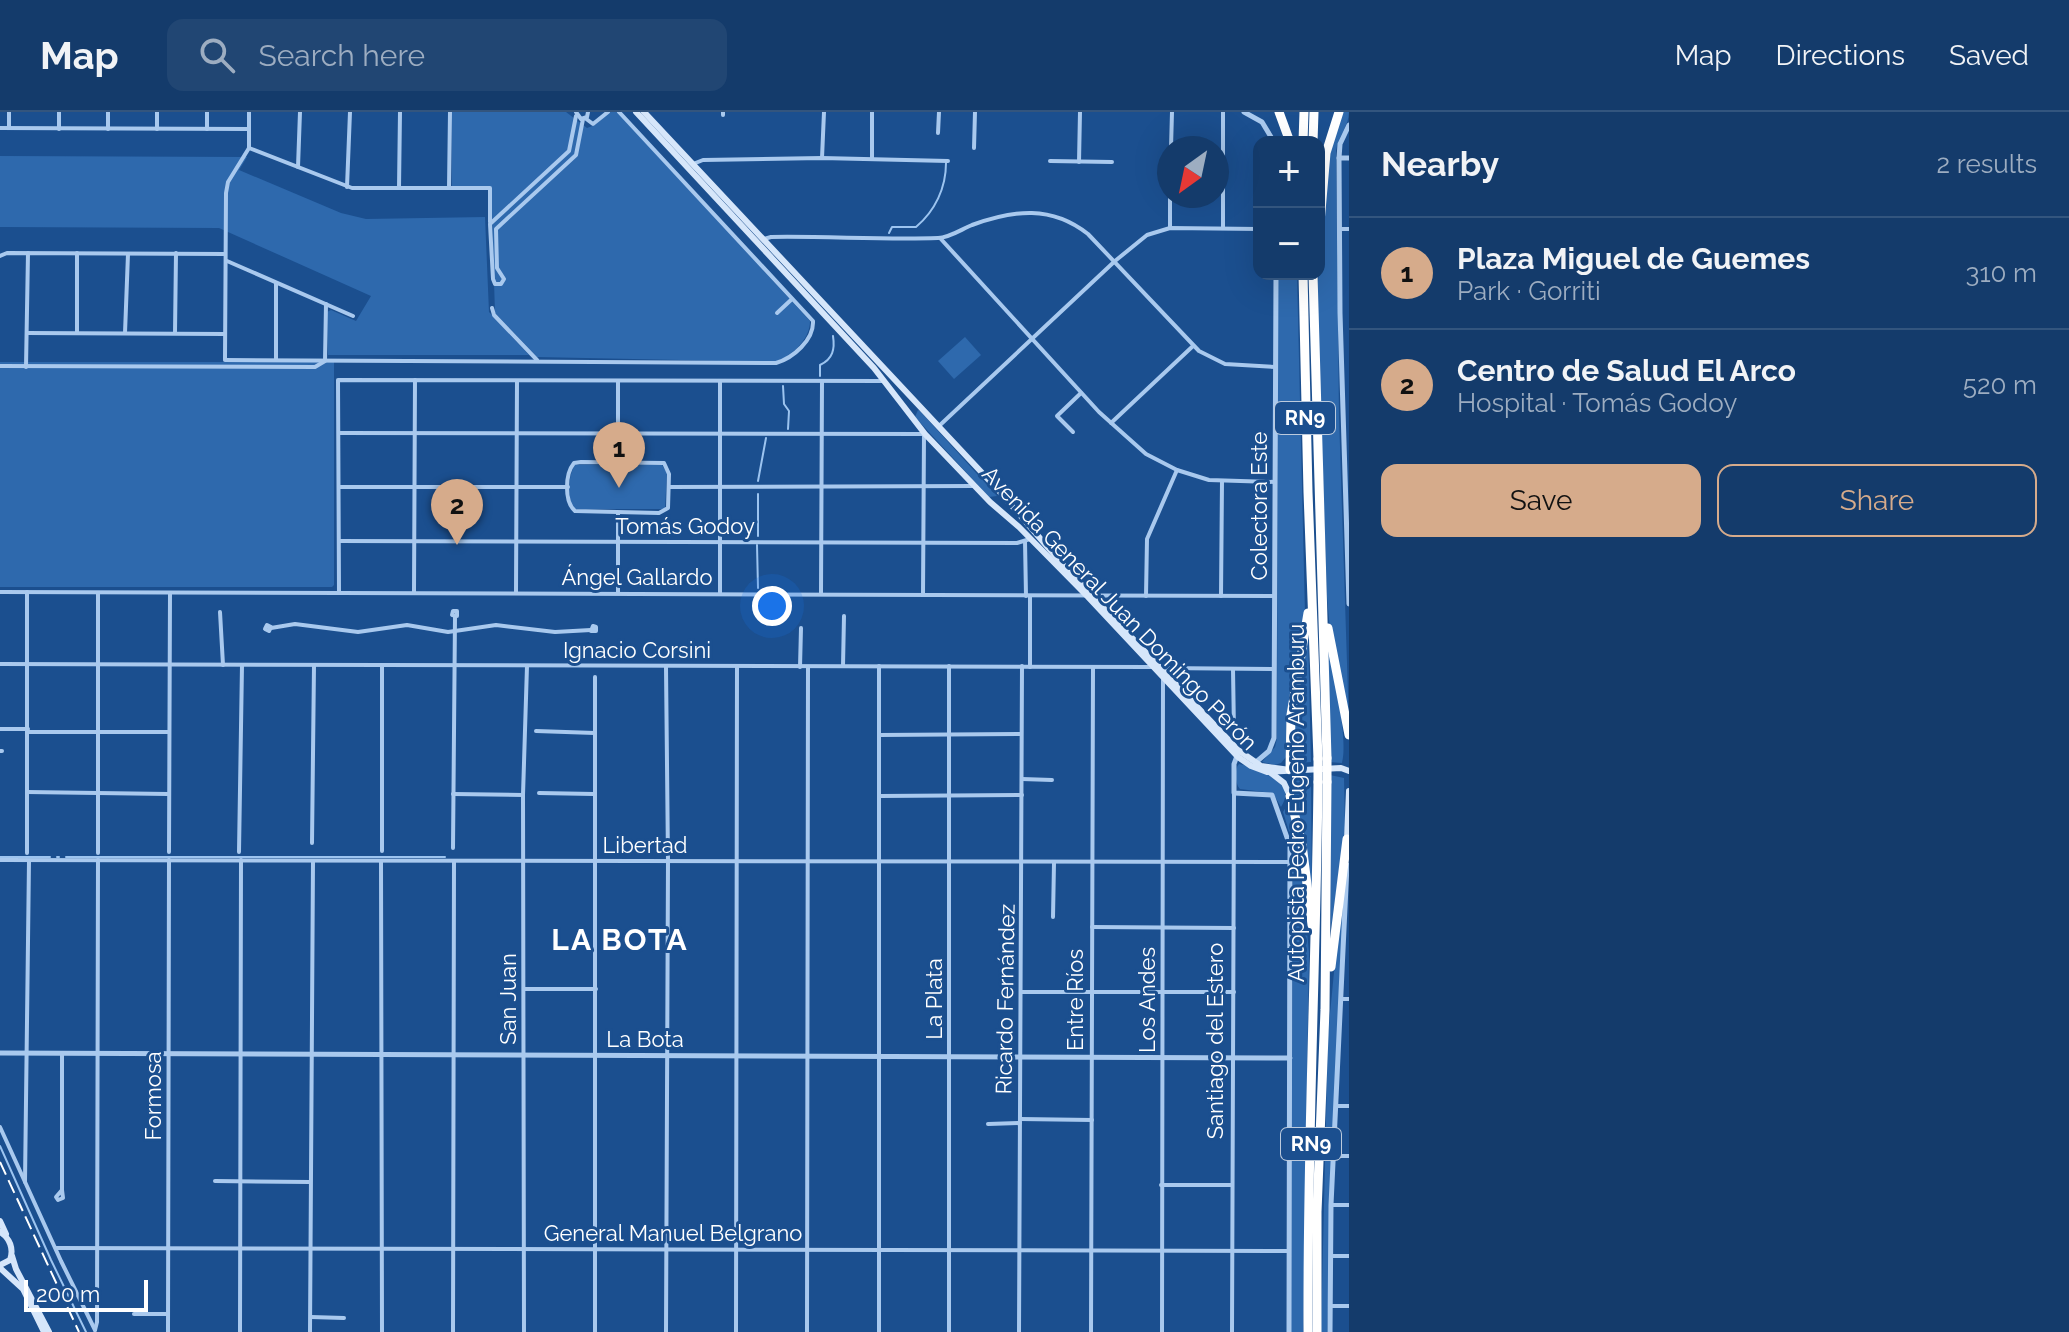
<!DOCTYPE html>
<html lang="en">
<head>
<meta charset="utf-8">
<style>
  :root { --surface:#143b6b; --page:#214673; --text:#f1f3f6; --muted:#9dadc1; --line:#33557e; --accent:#d6ab8b }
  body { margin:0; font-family:Raleway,sans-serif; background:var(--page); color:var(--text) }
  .controls { position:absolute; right:24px; top:24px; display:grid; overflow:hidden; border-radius:16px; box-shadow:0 8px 32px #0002 }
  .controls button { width:72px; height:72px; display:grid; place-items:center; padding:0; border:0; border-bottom:2px solid var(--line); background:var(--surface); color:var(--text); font:40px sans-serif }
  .compass { position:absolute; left:1157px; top:24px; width:72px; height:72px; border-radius:50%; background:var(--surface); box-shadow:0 8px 32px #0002; rotate:213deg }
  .scale { position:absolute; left:24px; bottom:20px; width:124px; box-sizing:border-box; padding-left:8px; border:4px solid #fff; border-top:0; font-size:22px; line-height:28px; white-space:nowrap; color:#fff; -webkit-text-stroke:6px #1b4f8f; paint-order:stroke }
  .you { position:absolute; left:772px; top:494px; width:28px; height:28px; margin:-20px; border:6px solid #fff; border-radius:50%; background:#1a73e8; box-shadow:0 0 0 12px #1a73e833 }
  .badge { display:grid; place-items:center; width:52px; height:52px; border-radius:50%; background:var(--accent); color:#111; font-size:26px; font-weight:700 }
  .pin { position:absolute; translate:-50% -66px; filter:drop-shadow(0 2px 4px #0008) }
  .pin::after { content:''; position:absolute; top:42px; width:28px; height:24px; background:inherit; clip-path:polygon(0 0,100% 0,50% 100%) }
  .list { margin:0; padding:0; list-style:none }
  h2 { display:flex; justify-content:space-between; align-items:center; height:104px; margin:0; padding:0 32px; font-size:34px }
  h2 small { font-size:26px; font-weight:400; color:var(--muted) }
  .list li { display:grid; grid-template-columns:52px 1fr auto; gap:24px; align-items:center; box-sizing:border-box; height:112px; padding:0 32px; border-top:2px solid var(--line) }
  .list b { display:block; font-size:30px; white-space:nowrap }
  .list p { margin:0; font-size:26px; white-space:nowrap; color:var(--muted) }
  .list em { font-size:26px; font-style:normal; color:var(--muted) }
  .actions { display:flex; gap:16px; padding:24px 32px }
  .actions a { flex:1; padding:18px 0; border:2px solid var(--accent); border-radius:16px; text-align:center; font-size:28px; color:var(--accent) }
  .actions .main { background:var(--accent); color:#111 }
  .icon { flex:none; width:44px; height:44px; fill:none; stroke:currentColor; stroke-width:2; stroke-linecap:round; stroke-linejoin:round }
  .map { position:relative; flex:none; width:1349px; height:1220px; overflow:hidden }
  header { display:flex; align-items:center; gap:48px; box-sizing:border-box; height:112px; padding:0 40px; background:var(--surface); border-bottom:2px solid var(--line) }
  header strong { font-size:38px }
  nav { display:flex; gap:44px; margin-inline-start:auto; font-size:28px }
  .search { width:560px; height:72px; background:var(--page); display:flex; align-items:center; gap:20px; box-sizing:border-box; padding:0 28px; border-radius:16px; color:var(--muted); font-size:30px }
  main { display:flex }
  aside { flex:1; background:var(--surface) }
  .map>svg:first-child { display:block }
</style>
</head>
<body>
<header>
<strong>Map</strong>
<div class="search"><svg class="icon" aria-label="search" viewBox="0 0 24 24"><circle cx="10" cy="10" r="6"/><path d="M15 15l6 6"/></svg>Search here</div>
<nav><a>Map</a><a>Directions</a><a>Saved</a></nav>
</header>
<main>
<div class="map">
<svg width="1349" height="1220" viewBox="0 0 1349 1220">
  <rect width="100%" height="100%" fill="#1b4f8f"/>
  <g fill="#2e69ad">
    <path d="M452 0H566L587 16 595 13 610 0H617L810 209C810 228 791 245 774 250L537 245 495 201 491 75H452Z"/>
    <path d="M1342 0H1349C1349 14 1338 24 1336 39L1339 304 1349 613 1330 518 1327 485 1317 183 1329 34Z"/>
    <polygon points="0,44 247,45 239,58 341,101 366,107 485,105 489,200 529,243 328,243 327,200 331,198 356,209 371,184 219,116 0,115"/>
    <polygon points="1278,162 1297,162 1305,502 1286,616 1286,645 1281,651 1275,653 1262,650 1275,635 1277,626"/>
    <polygon points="965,225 981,243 954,267 938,249"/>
    <polygon points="0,250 334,250 334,473 332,475 0,475"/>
    <polygon points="918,298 920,299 997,384 989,385 915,305"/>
    <path d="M575 353H662L667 361 665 397H574C567 387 568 363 575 353Z"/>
    <polygon points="1308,522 1311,650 1298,651 1293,645 1292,617"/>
    <path d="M1328 533C1333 558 1349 630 1342 651L1329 650Z"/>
    <path d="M1239 652C1260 656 1298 669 1281 695L1273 681 1240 677C1235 672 1234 657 1239 652Z"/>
    <polygon points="1330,663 1344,666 1345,716 1331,816"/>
    <polygon points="1298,664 1311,664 1312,797 1294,691 1293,673"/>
    <polygon points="1289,690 1299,731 1309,841 1303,1220 1291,1220 1293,732 1283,700"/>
    <polygon points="1345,745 1327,1220 1321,1220 1328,923"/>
  </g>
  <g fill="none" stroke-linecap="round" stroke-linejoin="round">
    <g stroke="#9cc4f0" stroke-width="2">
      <path d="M889 121 892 115H916C935 99 946 76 946 51"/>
      <path d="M820 264V253C833 247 835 237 833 224"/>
      <polyline points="783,274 784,292 789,299 788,317"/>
      <polyline points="758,369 766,326"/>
      <polyline points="758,424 758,382"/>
      <polyline points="757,433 758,476"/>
      <polyline points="0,745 50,745"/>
      <polyline points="57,745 59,745"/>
      <polyline points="66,745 445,745"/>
      <polyline points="0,1034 51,1148 86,1220"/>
    </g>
    <g stroke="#a9c9ee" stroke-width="4">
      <polyline points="59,0 59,17"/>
      <polyline points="108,0 108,17"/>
      <polyline points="157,0 157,17"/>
      <polyline points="207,0 207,17"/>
      <polyline points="576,0 581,7 587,5 588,0"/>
      <polyline points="723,0 723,3"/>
      <polyline points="576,4 569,39 490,112 493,167 495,172 501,172 504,167 497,156 496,117 576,43 583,7"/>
      <polyline points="585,6 593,12 608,0"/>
      <polyline points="0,16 249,17"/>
      <polyline points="9,16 9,0"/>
      <polyline points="938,21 939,0"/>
      <polyline points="249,36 352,76 490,76 490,110"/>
      <polyline points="974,36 975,0"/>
      <polyline points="1171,36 1172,0"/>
      <polyline points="822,46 824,0"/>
      <polyline points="872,47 872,0"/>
      <polyline points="1050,49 1112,50"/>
      <polyline points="1079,50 1080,0"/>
      <polyline points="693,52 703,48 822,46 948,49"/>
      <polyline points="298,55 300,0"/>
      <polyline points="347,75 350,0"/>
      <polyline points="399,76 400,0"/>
      <polyline points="449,76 450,0"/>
      <polyline points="1170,116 1170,84"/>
      <polyline points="1223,116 1223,0"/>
      <polyline points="1340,117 1349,117"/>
      <polyline points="940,126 1099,300 1146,342 1177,358 1209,368 1275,370"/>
      <path d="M764 127 771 125C826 124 883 128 938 126 949 126 962 117 972 113 1014 98 1051 93 1088 122L1199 239 1225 252 1276 255"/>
      <polyline points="0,144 7,141 225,142"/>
      <polyline points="227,149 353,204"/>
      <polyline points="492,196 494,203 537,248"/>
      <polyline points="777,201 792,187"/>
      <polyline points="27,221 225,222"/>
      <polyline points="77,221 77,141"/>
      <polyline points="125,221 128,142"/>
      <polyline points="175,221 176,141"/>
      <polyline points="225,247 226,81 228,70 249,36 249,0"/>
      <polyline points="276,247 276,171"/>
      <path d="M225 248 776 251C793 246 814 228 813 209L619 0"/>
      <polyline points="0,254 315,255 325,249 326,192"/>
      <polyline points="26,255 28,141"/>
      <polyline points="1111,311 1193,234"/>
      <polyline points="939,314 1115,149 1147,123 1170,116 1259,117"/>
      <polyline points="1073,320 1057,304 1081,281"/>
      <polyline points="339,321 924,322"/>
      <path d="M581 350 664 351 669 362 668 396 659 401 575 399C564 389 565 362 574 351Z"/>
      <polyline points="618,350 618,269"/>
      <polyline points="339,375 568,375"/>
      <polyline points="669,375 974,374"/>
      <polyline points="339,429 1017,431 1030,427"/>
      <polyline points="1025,429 1026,484"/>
      <polyline points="0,480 1274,484"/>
      <polyline points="339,480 338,268 882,269"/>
      <polyline points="414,480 415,268"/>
      <polyline points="516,481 517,269"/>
      <polyline points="618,481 618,401"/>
      <polyline points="720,481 720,269"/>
      <polyline points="821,481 822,269"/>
      <polyline points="923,483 924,322"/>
      <polyline points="1030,484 1030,555"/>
      <polyline points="1146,484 1147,427 1177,358"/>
      <polyline points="1221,484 1222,369"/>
      <polygon points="453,499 457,499 457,504 452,503"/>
      <polyline points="220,500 223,553"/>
      <polygon points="267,513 271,515 269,519 265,517"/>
      <polygon points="593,514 596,515 596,519 591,519"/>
      <polyline points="271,516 295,512 358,520 407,513 448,520 496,513 555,520 591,518"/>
      <polyline points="0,552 1152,555"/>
      <polyline points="843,554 844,504"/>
      <polyline points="949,554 949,1220"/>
      <polyline points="800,555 801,516"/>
      <polyline points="1160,556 1274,557"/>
      <polyline points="0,617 28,617"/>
      <polyline points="536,619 595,621"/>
      <polyline points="28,620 169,620"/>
      <polyline points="879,623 1020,622"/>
      <polyline points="1230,629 1234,620 1233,557"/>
      <polyline points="0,639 2,639"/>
      <polyline points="1022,667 1052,668"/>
      <polyline points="27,680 168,682"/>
      <polyline points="539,681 594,682"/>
      <polyline points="453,682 523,683"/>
      <polyline points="880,684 1022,683"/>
      <polyline points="312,731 314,553"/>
      <polyline points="453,736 455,505"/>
      <polyline points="382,739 382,553"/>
      <polyline points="169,740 170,481"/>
      <polyline points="239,740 242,553"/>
      <polyline points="27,741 27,480"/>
      <polyline points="98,741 98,481"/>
      <polyline points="0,748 1290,750"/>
      <polyline points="381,749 382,1220"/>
      <polyline points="1053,805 1054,751"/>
      <polyline points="1092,815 1234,816"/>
      <polyline points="524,877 596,877"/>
      <polyline points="1021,880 1234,880"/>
      <polyline points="1341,887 1349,887"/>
      <polyline points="1337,994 1349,994"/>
      <polyline points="1020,1007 1092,1008"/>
      <polyline points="988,1012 1020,1011"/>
      <polyline points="0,1015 61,1149 95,1218"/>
      <polyline points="1334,1044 1349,1044"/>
      <polyline points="215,1069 310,1070"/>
      <polyline points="25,1070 29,749"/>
      <polyline points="1161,1073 1232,1073"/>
      <polyline points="62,1078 62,942"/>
      <polygon points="62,1078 63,1086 58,1088 56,1085"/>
      <polyline points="1331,1093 1349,1093"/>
      <polyline points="56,1136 1289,1139"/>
      <polyline points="1331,1144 1349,1144"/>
      <polyline points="1330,1194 1349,1194"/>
      <polyline points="134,1202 168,1202"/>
      <polyline points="311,1205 344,1206"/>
      <polyline points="95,1218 97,1210 98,748"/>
      <polyline points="168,1220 169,748"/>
      <polyline points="240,1220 241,748"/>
      <polyline points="310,1220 313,749"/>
      <polyline points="453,1220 454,749"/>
      <polyline points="524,1220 523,683 527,554"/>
      <polyline points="595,1220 595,565"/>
      <polyline points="666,1220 668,749 666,555"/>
      <polyline points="736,1220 737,554"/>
      <polyline points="807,1220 808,555"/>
      <polyline points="879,1220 879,554"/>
      <polyline points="1019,1220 1022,554"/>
      <polyline points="1091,1220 1093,556"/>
      <polyline points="1162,1220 1163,566"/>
      <polyline points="1232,1220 1234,681"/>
    </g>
    <g stroke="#a9c9ee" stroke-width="5">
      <polyline points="1244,0 1262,10 1274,30"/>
      <polyline points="1349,13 1340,32 1339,46 1340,201 1349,492"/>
      <polyline points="1339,46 1349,46"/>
      <polyline points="1238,641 1234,652 1234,681 1272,683 1290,734 1289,1220"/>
      <polyline points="1255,651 1269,639 1274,626 1276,162"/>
      <polyline points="0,941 1290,946"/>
      <polyline points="1330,1220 1331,1093 1347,753"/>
    </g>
    <g stroke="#d6e6fa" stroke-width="6">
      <polyline points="636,0 874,256 925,322 990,390 1019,415 1088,485 1238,645 1251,654 1267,660 1341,656 1349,659"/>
      <polyline points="644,0 1000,380 1064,454 1238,638 1261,654 1290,658"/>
      <polyline points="1271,661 1284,671 1290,684"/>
      <polyline points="1347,727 1349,679"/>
      <polyline points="0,1109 6,1122"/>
      <path d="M0 1120C10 1126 14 1137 10 1148L0 1153"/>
      <polyline points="12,1144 16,1157 49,1220"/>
      <polyline points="0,1156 23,1177 44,1220"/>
    </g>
    <g stroke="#fff" stroke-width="9">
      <polyline points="1279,0 1290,30"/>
      <polyline points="1303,30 1304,0"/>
      <polyline points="1313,30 1314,0"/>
      <polyline points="1319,122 1326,41 1339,0"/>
      <polyline points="1303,162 1308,380 1318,647"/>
      <polyline points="1313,162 1327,646"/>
      <polyline points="1328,516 1349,623"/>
      <polyline points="1290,658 1291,603 1308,501"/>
      <polyline points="1290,684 1302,732 1312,813"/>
      <polyline points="1331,855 1347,727"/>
      <path d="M1308 1220C1307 1037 1316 853 1318 670"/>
      <polyline points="1317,1220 1317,1100 1325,898 1327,670"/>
    </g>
    <polyline stroke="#fff" stroke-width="2" stroke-dasharray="14 6" stroke-linecap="butt" points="0,1050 79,1220"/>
    <g stroke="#fff" stroke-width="9">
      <polyline points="1327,646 1327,670"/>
      <polyline points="1318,647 1318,670"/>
    </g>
  </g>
  <g text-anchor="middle" stroke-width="6" stroke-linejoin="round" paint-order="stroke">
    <g fill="#1b4f8f" stroke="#bbcadd" stroke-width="2">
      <rect x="1275" y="290" width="60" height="32" rx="6"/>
      <rect x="1281" y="1016" width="60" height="32" rx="6"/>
    </g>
    <g font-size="20" font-weight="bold" fill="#fff">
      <text x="1305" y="313">RN9</text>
      <text x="1311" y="1039">RN9</text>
    </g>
    <g font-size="22" fill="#fff" stroke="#1b4f8f">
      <text transform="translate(1259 394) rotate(-90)" y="8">Colectora Este</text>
      <text x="685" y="422">Tomás Godoy</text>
      <text x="637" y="473">Ángel Gallardo</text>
      <text transform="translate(1120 496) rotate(46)" y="8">Avenida General Juan Domingo Perón</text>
      <text x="637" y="546">Ignacio Corsini</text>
      <text transform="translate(1296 691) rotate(-90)" y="8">Autopista Pedro Eugenio Aramburu</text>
      <text x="645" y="741">Libertad</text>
      <text transform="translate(508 887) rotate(-90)" y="8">San Juan</text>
      <text transform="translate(934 887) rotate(-90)" y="8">La Plata</text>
      <text transform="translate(1005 887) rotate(-89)" y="8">Ricardo Fernández</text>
      <text transform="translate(1075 888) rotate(-90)" y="8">Entre Ríos</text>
      <text transform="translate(1147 888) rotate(-90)" y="8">Los Andes</text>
      <text x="645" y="935">La Bota</text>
      <text transform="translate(1215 929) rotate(-90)" y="8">Santiago del Estero</text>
      <text transform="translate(153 984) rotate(-90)" y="8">Formosa</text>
      <text x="673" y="1129">General Manuel Belgrano</text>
    </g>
    <g font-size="30" font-weight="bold" letter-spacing="2" fill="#fff" stroke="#1b4f8f">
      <text x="620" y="838">LA BOTA</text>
    </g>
  </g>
</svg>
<div class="controls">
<button>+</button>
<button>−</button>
</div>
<svg class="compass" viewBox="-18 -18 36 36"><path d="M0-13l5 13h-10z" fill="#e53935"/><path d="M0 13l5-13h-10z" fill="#9dadc1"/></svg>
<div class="scale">200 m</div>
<div class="you"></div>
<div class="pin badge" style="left:619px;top:376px">1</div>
<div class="pin badge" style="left:457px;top:433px">2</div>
</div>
<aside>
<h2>Nearby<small>2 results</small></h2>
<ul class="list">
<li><span class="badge">1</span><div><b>Plaza Miguel de Guemes</b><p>Park · Gorriti</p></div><em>310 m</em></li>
<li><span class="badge">2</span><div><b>Centro de Salud El Arco</b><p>Hospital · Tomás Godoy</p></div><em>520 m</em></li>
</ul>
<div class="actions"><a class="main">Save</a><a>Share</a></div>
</aside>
</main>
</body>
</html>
